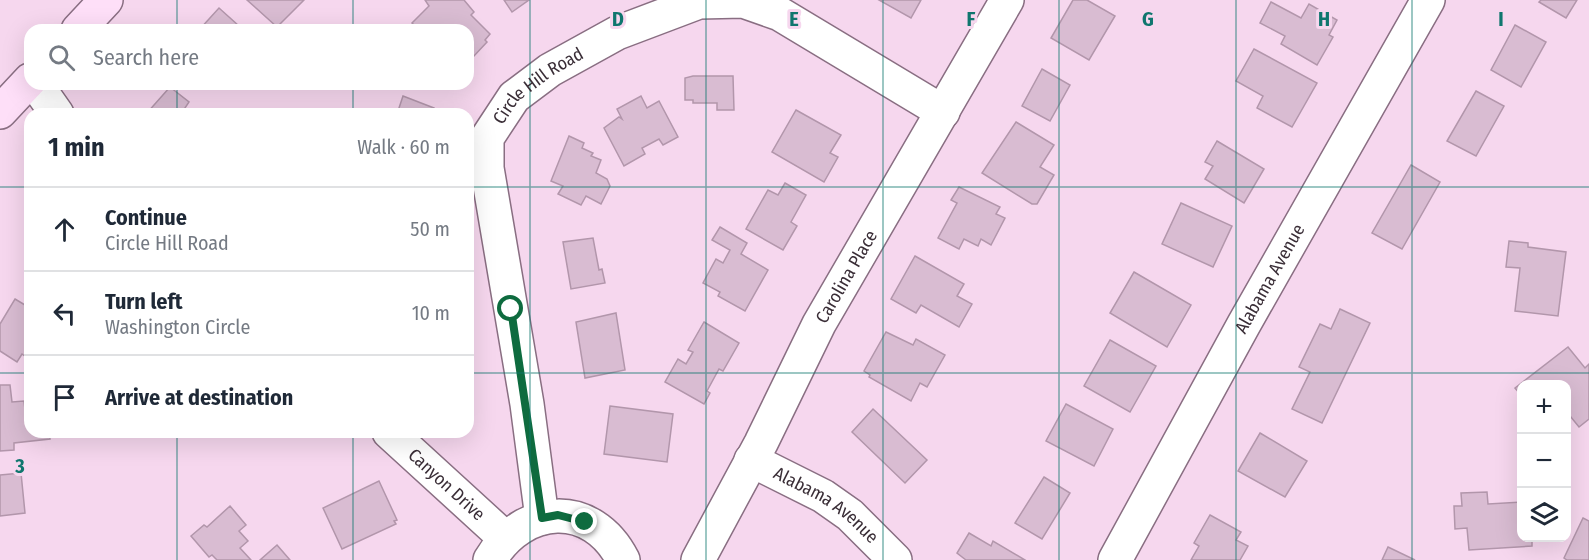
<!DOCTYPE html>
<html lang="en">
<head>
<meta charset="utf-8">
<style>
  :root { --surface:#fff; --page:#f6f6f7; --text:#1f2937; --muted:#747a83; --line:#e0e1e3 }
  body { margin:0; font-family:"Fira Sans Condensed",sans-serif; background:var(--page); color:var(--text) }
  .controls { position:absolute; right:18px; bottom:18px; display:grid; overflow:hidden; border-radius:12px; box-shadow:0 6px 24px #0002 }
  .controls button { width:54px; height:54px; display:grid; place-items:center; padding:0; border:0; border-bottom:2px solid var(--line); background:var(--surface); color:var(--text); font:30px sans-serif }
  .stop { position:absolute; width:18px; height:18px; margin:-14px; border:4px solid #0e6b3f; border-radius:50%; background:#fff }
  .stop.end { background:#0e6b3f; border-color:#fff; box-shadow:0 2px 6px #0008 }
  .list { margin:0; padding:0; list-style:none }
  h2 { display:flex; justify-content:space-between; align-items:center; height:78px; margin:0; padding:0 24px; font-size:26px }
  h2 small { font-size:20px; font-weight:400; color:var(--muted) }
  .list li { display:grid; grid-template-columns:39px 1fr auto; gap:18px; align-items:center; box-sizing:border-box; height:84px; padding:0 24px; border-top:2px solid var(--line) }
  .list b { display:block; font-size:22px; white-space:nowrap }
  .list p { margin:0; font-size:20px; white-space:nowrap; color:var(--muted) }
  .list em { font-size:20px; font-style:normal; color:var(--muted) }
  .icon { flex:none; width:33px; height:33px; fill:none; stroke:currentColor; stroke-width:2; stroke-linecap:round; stroke-linejoin:round }
  .map { position:relative; flex:none; width:1589px; height:560px; overflow:hidden }
  .search { position:absolute; background:var(--surface); box-shadow:0 6px 24px #0002; left:24px; top:24px; width:450px; height:66px; display:flex; align-items:center; gap:15px; box-sizing:border-box; padding:0 21px; border-radius:18px; color:var(--muted); font-size:22px }
  .panel { position:absolute; background:var(--surface); box-shadow:0 6px 24px #0002; left:24px; top:108px; width:450px; height:330px; border-radius:18px }
  .map>svg:first-child { display:block }
</style>
</head>
<body>
<div class="map">
<svg width="1589" height="560" viewBox="0 0 1589 560">
  <rect width="100%" height="100%" fill="#f6d7ee"/>
  <g fill="#d9bcd2" stroke="#b296ab" stroke-width="1.5">
    <polygon points="247,0 304,0 277,27"/>
    <polygon points="425,0 464,0 474,12 471,15 490,34 485,40 487,42 474,56 471,53 468,57 468,30 419,30 412,23 429,6"/>
    <polygon points="504,0 529,0 512,12"/>
    <polygon points="879,0 921,0 911,18"/>
    <polygon points="1073,0 1087,0 1115,16 1089,60 1051,38"/>
    <polygon points="1541,0 1577,0 1566,18 1539,2"/>
    <polygon points="1271,2 1301,18 1309,4 1337,20 1329,35 1333,37 1317,65 1281,44 1285,36 1260,23"/>
    <polygon points="219,8 239,26 235,30 199,30"/>
    <polygon points="1515,25 1546,42 1521,87 1491,70"/>
    <polygon points="1254,49 1317,83 1292,127 1257,108 1263,96 1236,81"/>
    <polygon points="1042,69 1070,85 1050,121 1022,106"/>
    <polygon points="693,76 733,76 734,110 717,110 717,103 693,103 693,100 685,100 685,78"/>
    <polygon points="170,87 189,102 181,114 146,114"/>
    <polygon points="1476,91 1504,106 1476,156 1447,141"/>
    <polygon points="403,96 434,108 432,114 397,114"/>
    <polygon points="641,96 647,108 659,101 678,137 663,145 659,139 642,148 645,154 624,166 604,128 619,117 622,119 617,109"/>
    <polygon points="796,110 841,135 830,153 838,157 824,182 772,152"/>
    <polygon points="1016,122 1054,145 1040,167 1054,175 1037,204 1032,204 982,173"/>
    <polygon points="569,136 584,143 582,148 593,153 591,156 601,160 596,173 607,179 610,186 601,204 586,196 581,205 558,194 563,186 551,181"/>
    <polygon points="1217,141 1264,169 1244,203 1205,179 1213,166 1205,162"/>
    <polygon points="1411,165 1440,182 1402,249 1372,233"/>
    <polygon points="785,183 806,195 791,222 797,226 783,250 746,229 768,190 778,195"/>
    <polygon points="959,187 1000,207 996,214 1005,218 991,245 981,239 978,246 964,239 959,249 938,238 957,203 951,200"/>
    <polygon points="1181,203 1232,226 1213,267 1162,244"/>
    <polygon points="720,227 747,243 741,254 768,270 745,311 718,296 720,292 703,283 716,259 723,263 730,250 712,240"/>
    <polygon points="593,238 599,270 602,269 605,283 571,289 563,242"/>
    <polygon points="1509,241 1528,243 1528,247 1566,252 1558,316 1515,311 1520,268 1506,267"/>
    <polygon points="915,256 964,284 957,296 972,304 959,327 921,305 916,313 891,299"/>
    <polygon points="1134,272 1191,305 1167,347 1110,313"/>
    <polygon points="15,299 30,308 30,360 22,354 17,362 0,351 0,324"/>
    <polygon points="1340,309 1370,323 1322,423 1292,409 1310,372 1299,367 1320,324 1331,329"/>
    <polygon points="616,313 625,370 585,378 576,322"/>
    <polygon points="704,322 739,343 723,371 719,369 707,391 710,393 704,404 665,382 678,359 686,364 693,352 688,350"/>
    <polygon points="886,332 913,345 916,339 945,355 927,387 920,383 911,401 869,377 870,375 864,371"/>
    <polygon points="1110,340 1156,366 1130,412 1084,386"/>
    <polygon points="1568,347 1585,368 1589,364 1589,419 1579,427 1566,411 1566,384 1522,384 1522,396 1515,388"/>
    <polygon points="0,385 10,385 12,402 24,401 26,418 30,417 30,432 49,432 50,439 14,443 14,450 0,451"/>
    <polygon points="1066,404 1113,429 1094,466 1046,441"/>
    <polygon points="610,406 673,414 667,462 604,454"/>
    <polygon points="873,409 927,460 905,483 852,432"/>
    <polygon points="1260,433 1307,461 1285,497 1238,471"/>
    <polygon points="21,473 25,513 0,516 0,475"/>
    <polygon points="1044,477 1070,493 1042,539 1015,523"/>
    <polygon points="379,481 397,520 394,521 396,524 342,549 323,508"/>
    <polygon points="1487,492 1488,504 1522,502 1522,538 1532,538 1532,546 1469,550 1467,528 1455,529 1454,506 1462,506 1461,493"/>
    <polygon points="230,506 246,525 239,531 248,541 240,548 251,560 217,560 212,555 209,557 191,536 204,525 207,527"/>
    <polygon points="1210,515 1241,532 1236,540 1248,546 1240,560 1191,560 1199,546 1194,543"/>
    <polygon points="1583,518 1589,521 1589,560 1567,560 1564,558"/>
    <polygon points="969,533 991,546 993,541 1025,560 966,560 957,553"/>
    <polygon points="277,545 290,560 260,560"/>
    <polygon points="1388,547 1415,560 1382,560"/>
  </g>
  <g fill="none" stroke-linecap="round" stroke-linejoin="round">
    <defs>
      <g id="street">
        <polyline points="36,84 57,114"/>
        <path id="s1" d="M389 432 505 538"/>
        <path id="s2" d="M751 460 823 496 850 515 895 560"/>
        <path id="s3" d="M542 518 527 404 487 168V138L514 97 550 70 617 33 699 2 743 1 780 14 943 112"/>
        <path d="M490 560C523 504 592 499 623 560"/>
        <path id="s4" d="M698 560 761 443 819 324 1007 0"/>
        <path id="s5" d="M1115 560 1244 324 1428 0"/>
      </g>
      <g id="secondary">
        <polyline points="78,30 106,0"/>
        <polyline points="0,112 30,80"/>
      </g>
    </defs>
    <use href="#street" stroke="#896e82" stroke-width="36"/>
    <use href="#secondary" stroke="#896e82" stroke-width="36"/>
    <use href="#street" stroke="#fff" stroke-width="33"/>
    <use href="#secondary" stroke="#fedff8" stroke-width="33"/>
  </g>
  <g fill="none" stroke-linecap="round" stroke-linejoin="round">
    <polyline stroke="#0e6b3f" stroke-width="8" points="511,309 542,518 558,515 585,522"/>
  </g>
  <path fill="none" stroke="#0f766e" stroke-width="1.5" stroke-opacity="0.55" d="M177 0V30M353 0V30M530 0V560M706 0V560M883 0V560M1059 0V560M1236 0V560M1412 0V560M177 84V114M353 84V114M0 187H30M468 187H1589M0 373H30M468 373H1589M177 432V560M353 432V560"/>
  <g text-anchor="middle" stroke-width="6" stroke-linejoin="round" paint-order="stroke">
    <g font-size="18" fill="#3a2e37" stroke="#f6d7ee">
      <text dy="6" stroke="none"><textPath href="#s3" startOffset="459">Circle Hill Road</textPath></text>
      <text dy="6" stroke="none"><textPath href="#s4" startOffset="320">Carolina Place</textPath></text>
      <text dy="6" stroke="none"><textPath href="#s5" startOffset="321">Alabama Avenue</textPath></text>
      <text dy="6" stroke="none"><textPath href="#s1" startOffset="78">Canyon Drive</textPath></text>
      <text dy="6" stroke="none"><textPath href="#s2" startOffset="88">Alabama Avenue</textPath></text>
    </g>
  </g>
  <g font-size="20" text-anchor="middle" font-weight="bold" fill="#0f766e" stroke="#f6d7ee" stroke-width="6" stroke-linejoin="round" paint-order="stroke">
    <text x="618" y="26">D</text>
    <text x="794" y="26">E</text>
    <text x="971" y="26">F</text>
    <text x="1148" y="26">G</text>
    <text x="1324" y="26">H</text>
    <text x="1501" y="26">I</text>
    <text x="20" y="473">3</text>
  </g>
</svg>
<div class="controls">
<button>+</button>
<button>−</button>
<button><svg class="icon" aria-label="layers" viewBox="0 0 24 24"><path d="M12 4l9 5-9 5-9-5zM3 14l9 5 9-5"/></svg></button>
</div>
<div class="stop" style="left:511px;top:309px"></div>
<div class="stop end" style="left:585px;top:522px"></div>
<div class="search"><svg class="icon" aria-label="search" viewBox="0 0 24 24"><circle cx="10" cy="10" r="6"/><path d="M15 15l6 6"/></svg>Search here</div>
<section class="panel">
<h2>1 min<small>Walk · 60 m</small></h2>
<ul class="list">
<li><svg class="icon" aria-label="ahead" viewBox="0 0 24 24"><path d="M12 20V5M6 11l6-6 6 6"/></svg><div><b>Continue</b><p>Circle Hill Road</p></div><em>50 m</em></li>
<li><svg class="icon" aria-label="left" viewBox="0 0 24 24"><path d="M17 20v-9H6M10 6l-5 5 5 5"/></svg><div><b>Turn left</b><p>Washington Circle</p></div><em>10 m</em></li>
<li><svg class="icon" aria-label="arrive" viewBox="0 0 24 24"><path d="M6 21V4h12l-3 4 3 4H6"/></svg><div><b>Arrive at destination</b></div></li>
</ul>
</section>
</div>
</body>
</html>
